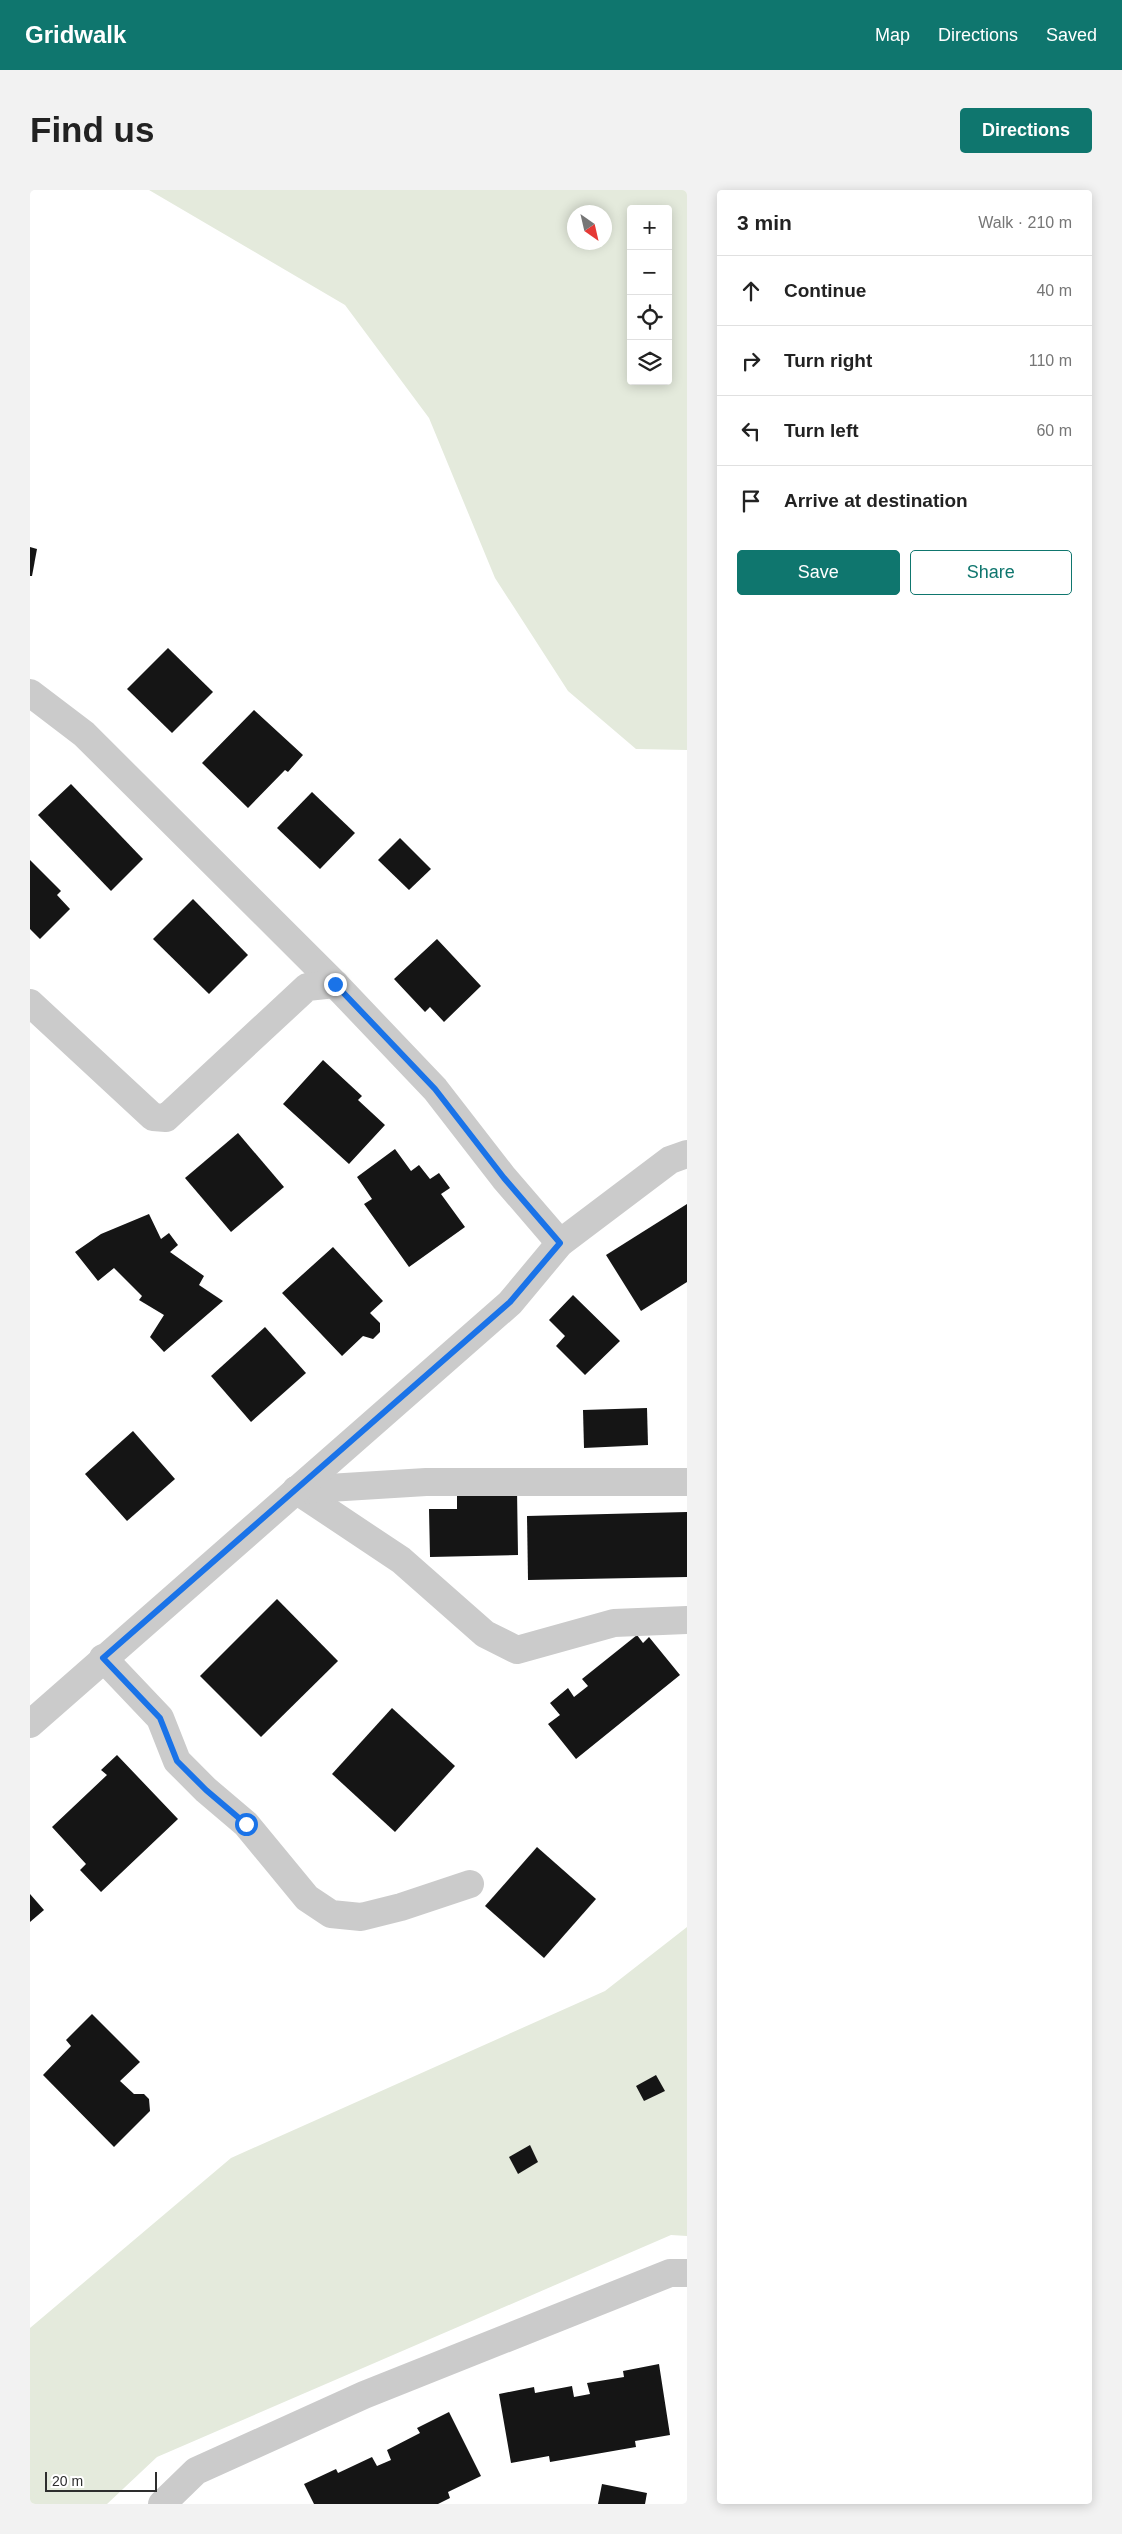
<!DOCTYPE html>
<html lang="en">
<head>
<meta charset="utf-8">
<style>
  :root { --surface:#fff; --page:#f2f2f2; --text:#222; --muted:#767676; --line:#e0e0e0; --accent:#0f766e }
  body { margin:0; font-family:Arial,sans-serif; background:var(--page); color:var(--text) }
  .controls { position:absolute; right:15px; top:15px; display:grid; overflow:hidden; border-radius:5px; box-shadow:0 2px 12px #0003 }
  .controls button { width:45px; height:45px; display:grid; place-items:center; padding:0; border:0; border-bottom:1px solid var(--line); background:var(--surface); color:var(--text); font:25px sans-serif }
  .compass { position:absolute; left:537px; top:15px; width:45px; height:45px; border-radius:50%; background:var(--surface); box-shadow:0 2px 12px #0003; rotate:146deg }
  .scale { position:absolute; left:15px; bottom:12px; width:112px; box-sizing:border-box; padding-left:5px; border:2px solid #2e2e2e; border-top:0; font-size:14px; line-height:18px; white-space:nowrap; color:#2e2e2e; -webkit-text-stroke:4px #fff; paint-order:stroke }
  .stop { position:absolute; width:15px; height:15px; margin:-11px; border:4px solid #1a73e8; border-radius:50%; background:#fff }
  .stop.end { background:#1a73e8; border-color:#fff; box-shadow:0 1px 5px #0008 }
  .list { margin:0; padding:0; list-style:none }
  h2 { display:flex; justify-content:space-between; align-items:center; height:65px; margin:0; padding:0 20px; font-size:21px }
  h2 small { font-size:16px; font-weight:400; color:var(--muted) }
  .list li { display:grid; grid-template-columns:32px 1fr auto; gap:15px; align-items:center; box-sizing:border-box; height:70px; padding:0 20px; border-top:1px solid var(--line) }
  .list b { display:block; font-size:19px; white-space:nowrap }
  .list em { font-size:16px; font-style:normal; color:var(--muted) }
  .actions { display:flex; gap:10px; padding:15px 20px }
  .actions a { flex:1; padding:11px 0; border:1px solid var(--accent); border-radius:5px; text-align:center; font-size:18px; color:var(--accent) }
  .actions .main { background:var(--accent); color:#fff }
  .icon { flex:none; width:28px; height:28px; fill:none; stroke:currentColor; stroke-width:2; stroke-linecap:round; stroke-linejoin:round }
  .map { position:relative; flex:none; width:657px; height:2314px; overflow:hidden; border-radius:5px }
  header { display:flex; align-items:center; gap:30px; box-sizing:border-box; height:70px; padding:0 25px; background:var(--accent); color:#fff }
  header strong { font-size:24px }
  nav { display:flex; gap:28px; margin-inline-start:auto; font-size:18px }
  .intro { display:flex; align-items:center; justify-content:space-between; box-sizing:border-box; height:120px; padding:0 30px }
  h1 { margin:0; font-size:35px }
  .button { padding:12px 22px; border-radius:5px; background:var(--accent); color:#fff; font-size:18px; font-weight:700 }
  main { display:flex; gap:30px; padding:0 30px }
  aside { flex:1; background:var(--surface); border-radius:5px; box-shadow:0 2px 12px #0003 }
  .map>svg:first-child { display:block }
</style>
</head>
<body>
<header>
<strong>Gridwalk</strong>
<nav><a>Map</a><a>Directions</a><a>Saved</a></nav>
</header>
<div class="intro"><h1>Find us</h1><a class="button">Directions</a></div>
<main>
<div class="map">
<svg width="657" height="2314" viewBox="0 0 657 2314">
  <rect width="100%" height="100%" fill="#fff"/>
  <g fill="#e4eadc" fill-rule="evenodd">
    <path d="M119 0H657V560L606 559 538 501 465 388 399 228 315 115ZM601 19H638V191H601ZM544 22H574V52H544Z"/>
    <polygon points="657,1737 657,2046 641,2045 127,2267 77,2314 0,2314 0,2138 201,1968 575,1801"/>
  </g>
  <g fill="#151515">
    <polygon points="0,357 7,359 2,386 0,386"/>
    <polygon points="138,458 183,502 142,543 97,499"/>
    <polygon points="224,520 273,565 258,582 255,580 218,618 172,573"/>
    <polygon points="41,594 113,669 81,701 8,625"/>
    <polygon points="282,602 325,643 290,679 247,638"/>
    <polygon points="370,648 401,679 379,700 348,670"/>
    <polygon points="0,670 31,701 27,705 40,719 10,749 0,739"/>
    <polygon points="163,709 218,765 179,804 123,749"/>
    <polygon points="407,749 451,796 414,832 400,817 395,822 364,789"/>
    <polygon points="293,870 332,906 328,910 355,935 319,974 253,914"/>
    <polygon points="208,943 254,997 201,1042 155,988"/>
    <polygon points="365,959 381,981 389,975 400,989 409,983 420,998 411,1004 435,1037 379,1077 334,1014 342,1009 327,987"/>
    <polygon points="657,1014 657,1092 611,1121 576,1065"/>
    <polygon points="119,1024 131,1049 139,1043 148,1055 140,1062 174,1086 169,1095 193,1111 134,1162 120,1147 134,1125 109,1110 112,1106 84,1078 68,1091 45,1062 71,1044"/>
    <polygon points="303,1057 353,1111 340,1123 350,1133 350,1142 343,1149 333,1146 312,1166 252,1103"/>
    <polygon points="543,1105 590,1151 555,1185 526,1156 535,1146 519,1130"/>
    <polygon points="235,1137 276,1183 221,1232 181,1186"/>
    <polygon points="617,1218 618,1255 554,1258 553,1220"/>
    <polygon points="103,1241 145,1289 97,1331 55,1284"/>
    <polygon points="487,1299 488,1365 400,1367 399,1319 427,1319 427,1300"/>
    <polygon points="657,1322 657,1387 498,1390 497,1326"/>
    <polygon points="247,1409 308,1471 231,1547 170,1486"/>
    <polygon points="607,1445 613,1453 619,1447 650,1485 546,1569 518,1534 530,1525 520,1513 538,1498 544,1507 558,1496 552,1489"/>
    <polygon points="362,1518 425,1576 365,1642 302,1584"/>
    <polygon points="87,1565 148,1629 71,1702 50,1680 56,1674 22,1637 77,1585 71,1580"/>
    <polygon points="507,1657 566,1709 514,1768 455,1716"/>
    <polygon points="0,1704 14,1720 0,1732"/>
    <polygon points="62,1824 110,1872 90,1891 104,1904 114,1904 119,1909 120,1921 84,1957 13,1885 41,1856 36,1850"/>
    <polygon points="626,1885 635,1901 614,1911 606,1896"/>
    <polygon points="500,1955 508,1972 488,1984 479,1967"/>
    <polygon points="629,2174 640,2245 605,2251 606,2257 520,2272 519,2266 481,2273 469,2204 504,2197 505,2203 542,2196 544,2207 560,2204 557,2193 594,2187 593,2181"/>
    <polygon points="419,2222 451,2286 418,2302 420,2308 408,2314 284,2314 274,2294 306,2279 308,2283 342,2267 347,2276 361,2270 357,2260 390,2243 387,2238"/>
    <polygon points="572,2294 617,2303 615,2314 568,2314"/>
  </g>
  <g fill="none" stroke-linecap="round" stroke-linejoin="round">
    <g stroke="#cbcbcb" stroke-width="28">
      <polyline points="0,503 54,544 305,794 405,899 474,988 530,1053"/>
      <polyline points="0,813 123,927 136,928 277,797 305,794"/>
      <polyline points="266,1300 371,1370 455,1444 487,1460 584,1433 657,1430"/>
      <polyline points="266,1300 396,1292 657,1292"/>
      <polyline points="73,1468 130,1528 147,1571 176,1600 216,1634 277,1708 301,1724 331,1727 371,1717 440,1694"/>
      <polyline points="0,1534 480,1113 530,1053 640,970 657,964"/>
      <polyline points="132,2314 166,2281 334,2205 640,2083 657,2083"/>
    </g>
  </g>
  <g fill="none" stroke-linecap="round" stroke-linejoin="round">
    <polyline stroke="#1a73e8" stroke-width="6" points="216,1634 176,1600 147,1571 130,1528 73,1468 480,1112 530,1053 474,988 405,899 305,794"/>
  </g>
</svg>
<div class="controls">
<button>+</button>
<button>−</button>
<button><svg class="icon" aria-label="locate" viewBox="0 0 24 24"><circle cx="12" cy="12" r="6"/><path d="M12 2v4M12 18v4M2 12h4M18 12h4"/></svg></button>
<button><svg class="icon" aria-label="layers" viewBox="0 0 24 24"><path d="M12 4l9 5-9 5-9-5zM3 14l9 5 9-5"/></svg></button>
</div>
<svg class="compass" viewBox="-18 -18 36 36"><path d="M0-13l5 13h-10z" fill="#e53935"/><path d="M0 13l5-13h-10z" fill="#767676"/></svg>
<div class="scale">20 m</div>
<div class="stop" style="left:216px;top:1634px"></div>
<div class="stop end" style="left:305px;top:794px"></div>
</div>
<aside>
<h2>3 min<small>Walk · 210 m</small></h2>
<ul class="list">
<li><svg class="icon" aria-label="ahead" viewBox="0 0 24 24"><path d="M12 20V5M6 11l6-6 6 6"/></svg><div><b>Continue</b></div><em>40 m</em></li>
<li><svg class="icon" aria-label="right" viewBox="0 0 24 24"><path d="M7 20v-9h11M14 6l5 5-5 5"/></svg><div><b>Turn right</b></div><em>110 m</em></li>
<li><svg class="icon" aria-label="left" viewBox="0 0 24 24"><path d="M17 20v-9H6M10 6l-5 5 5 5"/></svg><div><b>Turn left</b></div><em>60 m</em></li>
<li><svg class="icon" aria-label="arrive" viewBox="0 0 24 24"><path d="M6 21V4h12l-3 4 3 4H6"/></svg><div><b>Arrive at destination</b></div></li>
</ul>
<div class="actions"><a class="main">Save</a><a>Share</a></div>
</aside>
</main>
</body>
</html>
